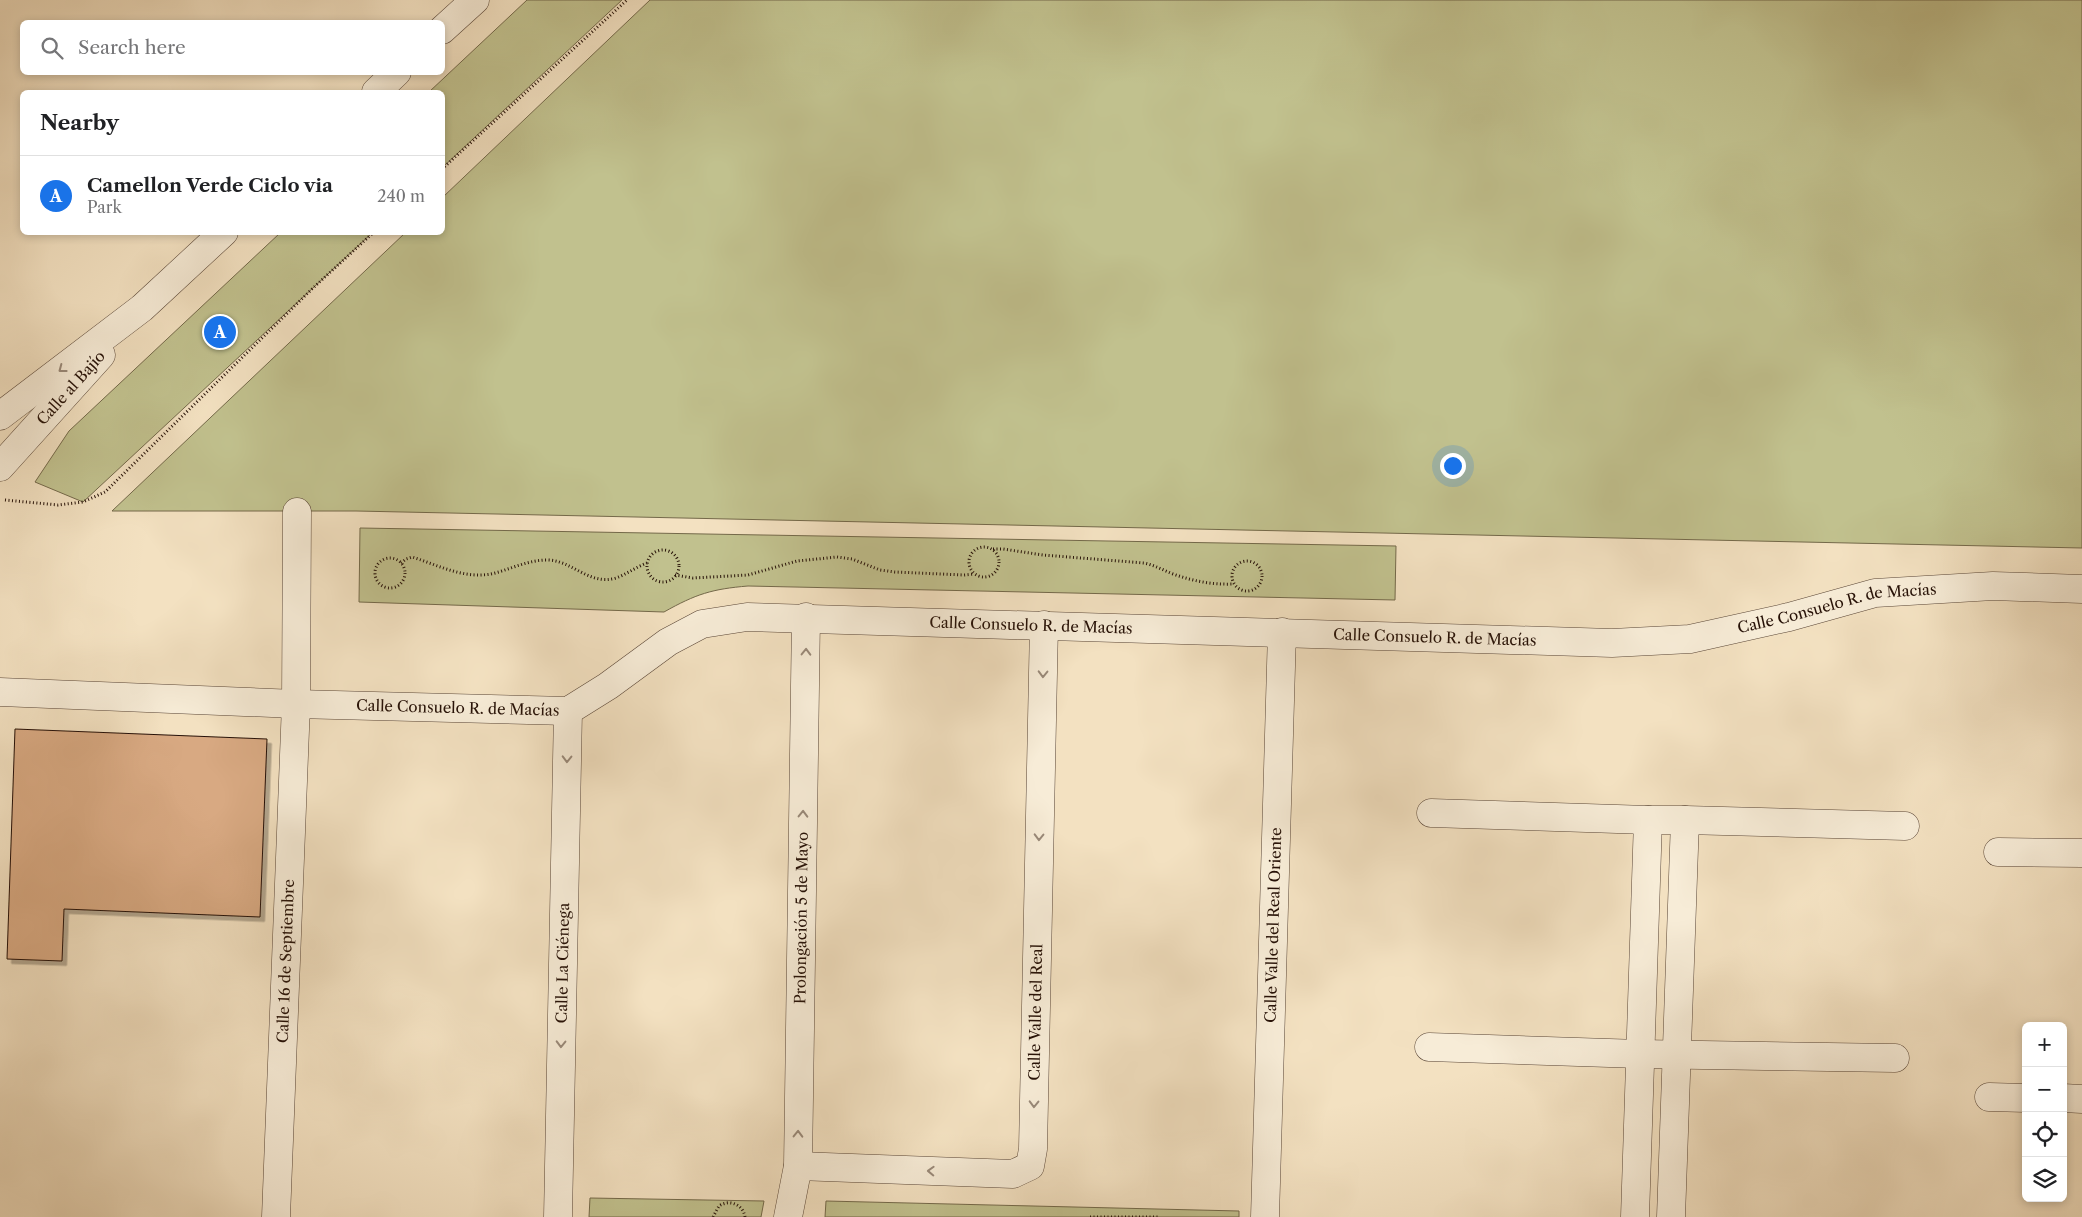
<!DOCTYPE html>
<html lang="en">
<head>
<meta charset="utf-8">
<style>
  :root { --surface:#fff; --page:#f6f6f6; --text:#202124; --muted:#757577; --line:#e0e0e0; --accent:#1a73e8 }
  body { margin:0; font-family:"Libre Caslon Text",serif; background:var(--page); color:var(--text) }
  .controls { position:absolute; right:15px; bottom:15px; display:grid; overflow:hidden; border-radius:8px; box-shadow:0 2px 8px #0003 }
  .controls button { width:45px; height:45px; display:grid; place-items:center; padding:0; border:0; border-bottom:1px solid var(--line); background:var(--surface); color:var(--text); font:25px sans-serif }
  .you { position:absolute; left:1452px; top:465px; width:18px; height:18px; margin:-12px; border:4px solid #fff; border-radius:50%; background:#1a73e8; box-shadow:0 0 0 8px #1a73e833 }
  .badge { display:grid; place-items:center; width:32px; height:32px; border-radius:50%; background:var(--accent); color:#fff; font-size:16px; font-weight:700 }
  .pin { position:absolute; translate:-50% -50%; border:2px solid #fff; box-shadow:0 1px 5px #0006 }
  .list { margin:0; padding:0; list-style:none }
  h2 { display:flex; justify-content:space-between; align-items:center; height:65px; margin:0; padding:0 20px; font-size:21px }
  h2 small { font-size:16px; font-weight:400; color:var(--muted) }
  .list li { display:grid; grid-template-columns:32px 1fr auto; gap:15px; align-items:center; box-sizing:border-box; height:80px; padding:0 20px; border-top:1px solid var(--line) }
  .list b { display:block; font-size:19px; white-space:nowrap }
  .list p { margin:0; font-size:16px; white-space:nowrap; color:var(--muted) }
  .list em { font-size:16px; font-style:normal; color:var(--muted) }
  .icon { flex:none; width:28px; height:28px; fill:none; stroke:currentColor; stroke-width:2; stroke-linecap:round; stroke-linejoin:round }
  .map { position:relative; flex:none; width:2082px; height:1217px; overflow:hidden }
  .search { position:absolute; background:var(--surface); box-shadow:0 2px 8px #0003; left:20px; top:20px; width:425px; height:55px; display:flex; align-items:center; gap:12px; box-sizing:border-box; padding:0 18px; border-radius:8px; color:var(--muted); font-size:19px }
  .panel { position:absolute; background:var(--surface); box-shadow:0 2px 8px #0003; left:20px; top:90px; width:425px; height:145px; border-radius:8px }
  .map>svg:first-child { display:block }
</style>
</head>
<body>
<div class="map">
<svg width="2082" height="1217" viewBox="0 0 2082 1217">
  <defs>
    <filter id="shadow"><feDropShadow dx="4.5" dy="4.5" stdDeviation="0" flood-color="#0004"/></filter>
  </defs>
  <rect width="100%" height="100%" fill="#f3e1c1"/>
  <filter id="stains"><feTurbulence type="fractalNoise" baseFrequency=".004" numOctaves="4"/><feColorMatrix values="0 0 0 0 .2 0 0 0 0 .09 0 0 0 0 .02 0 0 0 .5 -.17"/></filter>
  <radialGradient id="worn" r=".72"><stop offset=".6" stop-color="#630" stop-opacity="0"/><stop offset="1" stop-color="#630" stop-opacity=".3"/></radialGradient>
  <g fill="#c1c18e" stroke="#74694a">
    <polygon points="527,0 622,0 443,167 442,92 429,92"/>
    <polygon points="650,0 2082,0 2082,548 356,511 112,511 405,233 442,232 443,197"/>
    <polygon points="280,233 372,233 83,502 35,482 69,431"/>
    <path d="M360 528 1396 546 1395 600 748 586C712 589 696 594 664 612L359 602Z"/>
    <polygon points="590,1198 764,1201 761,1217 589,1217"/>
    <polygon points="826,1201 1239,1211 1239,1217 825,1217"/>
  </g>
  <polygon fill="#d8a982" stroke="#261107" filter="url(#shadow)" points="15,729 267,739 260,917 64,909 62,961 7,959"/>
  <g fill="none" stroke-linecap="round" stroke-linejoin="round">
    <defs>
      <g id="minor">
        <path id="s1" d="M0 692 296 704 568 711 608 686 668 642 702 624 747 617 1612 643 1690 639 1789 617 1875 593 1993 586 2082 589"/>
        <polyline points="1431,813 1648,820"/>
        <polyline points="1685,820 1905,826"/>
        <polyline points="1998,852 2082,853"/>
        <polyline points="1429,1047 1640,1054 1895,1058"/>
        <polyline points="1989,1097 2026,1098"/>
        <polyline points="2063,1098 2082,1099"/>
        <path id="s2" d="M798 1166 1013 1174 1030 1166 1033 1149 1044 625"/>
        <path id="s3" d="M276 1217 296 704 297 512"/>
        <path id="s4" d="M558 1217 568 711"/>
        <path id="s5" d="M788 1217 798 1166 806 617"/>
        <path id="s6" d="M1265 1217 1282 632"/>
        <polyline points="1635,1217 1648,820 1685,820 1671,1217"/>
      </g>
      <g id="tertiary">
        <polyline points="442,30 475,0"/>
        <polyline points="376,92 397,72"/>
        <polyline points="0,416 142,308 224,232"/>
        <polyline points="0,467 101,355"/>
      </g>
    </defs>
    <use href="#minor" stroke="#594536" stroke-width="29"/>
    <use href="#tertiary" stroke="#594536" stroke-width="29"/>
    <g stroke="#261107" stroke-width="3" stroke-dasharray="1 2.5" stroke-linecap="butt">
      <polyline points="442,169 627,0"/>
      <polyline points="5,500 58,505 83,502 105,492 312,289 374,232"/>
      <circle cx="984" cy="562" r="15"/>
      <path d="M993 549H1003L1043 555 1144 563C1154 565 1163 570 1173 574 1193 581 1212 585 1234 584"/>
      <circle cx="663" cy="566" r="16"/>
      <circle cx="390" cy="573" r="15"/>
      <circle cx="1247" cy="576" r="15"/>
      <path d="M401 563 406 559 412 557C438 565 463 579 491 574 509 570 527 560 547 560 572 560 589 586 616 578 627 574 636 567 647 563"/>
      <polyline points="675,575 693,578 748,575 797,561 837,557 852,559 880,570 895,572 964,575 974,574"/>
      <path d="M713 1217 719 1206C729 1199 743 1204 745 1217"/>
      <polyline points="1090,1217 1159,1217"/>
    </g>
    <use href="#minor" stroke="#f7ecd7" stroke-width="28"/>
    <use href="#tertiary" stroke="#f7ecd7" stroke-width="28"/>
  </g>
  <defs><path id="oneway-chevron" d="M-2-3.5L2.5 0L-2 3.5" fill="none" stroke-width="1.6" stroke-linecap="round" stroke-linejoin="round" transform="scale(1.25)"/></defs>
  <g stroke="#998979">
    <use href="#oneway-chevron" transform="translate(62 369) rotate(143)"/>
    <use href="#oneway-chevron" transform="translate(806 652) rotate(-89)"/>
    <use href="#oneway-chevron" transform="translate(1043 674) rotate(91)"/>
    <use href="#oneway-chevron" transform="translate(567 759) rotate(91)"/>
    <use href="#oneway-chevron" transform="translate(803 814) rotate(-89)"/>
    <use href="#oneway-chevron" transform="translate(1039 837) rotate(91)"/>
    <use href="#oneway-chevron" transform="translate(561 1044) rotate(91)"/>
    <use href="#oneway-chevron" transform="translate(1034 1104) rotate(91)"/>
    <use href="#oneway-chevron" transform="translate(798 1134) rotate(-89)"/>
    <use href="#oneway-chevron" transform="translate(931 1171) rotate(-178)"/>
  </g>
  <g text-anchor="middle" stroke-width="4" stroke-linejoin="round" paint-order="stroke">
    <g font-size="15" fill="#261107" stroke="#f7ecd7">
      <text transform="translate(71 388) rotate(-48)" y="5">Calle al Bajío</text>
      <text dy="5" stroke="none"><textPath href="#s1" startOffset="1868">Calle Consuelo R. de Macías</textPath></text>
      <text dy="5" stroke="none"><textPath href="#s1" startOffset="1058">Calle Consuelo R. de Macías</textPath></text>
      <text dy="5" stroke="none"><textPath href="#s1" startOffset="1462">Calle Consuelo R. de Macías</textPath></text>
      <text dy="5" stroke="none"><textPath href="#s1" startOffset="458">Calle Consuelo R. de Macías</textPath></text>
      <text dy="5" stroke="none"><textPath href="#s5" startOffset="300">Prolongación 5 de Mayo</textPath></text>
      <text dy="5" stroke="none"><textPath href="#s6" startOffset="292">Calle Valle del Real Oriente</textPath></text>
      <text dy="5" stroke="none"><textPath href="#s3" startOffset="256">Calle 16 de Septiembre</textPath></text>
      <text dy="5" stroke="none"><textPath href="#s4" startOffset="254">Calle La Ciénega</textPath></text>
      <text dy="5" stroke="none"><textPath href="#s2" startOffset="388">Calle Valle del Real</textPath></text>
    </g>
  </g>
  <rect width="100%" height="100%" filter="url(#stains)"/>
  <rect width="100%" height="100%" fill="url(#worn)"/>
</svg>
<div class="controls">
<button>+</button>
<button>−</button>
<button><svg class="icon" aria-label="locate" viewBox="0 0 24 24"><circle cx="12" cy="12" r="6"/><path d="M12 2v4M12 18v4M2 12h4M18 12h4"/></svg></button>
<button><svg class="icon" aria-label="layers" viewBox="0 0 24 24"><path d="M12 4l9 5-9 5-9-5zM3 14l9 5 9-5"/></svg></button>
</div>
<div class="you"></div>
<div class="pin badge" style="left:220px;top:332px">A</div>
<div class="search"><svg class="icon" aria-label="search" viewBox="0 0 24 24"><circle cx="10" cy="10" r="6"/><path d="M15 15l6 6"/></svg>Search here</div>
<section class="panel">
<h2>Nearby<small></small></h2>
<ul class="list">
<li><span class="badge">A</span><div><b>Camellon Verde Ciclo via</b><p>Park</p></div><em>240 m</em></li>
</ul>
</section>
</div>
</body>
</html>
